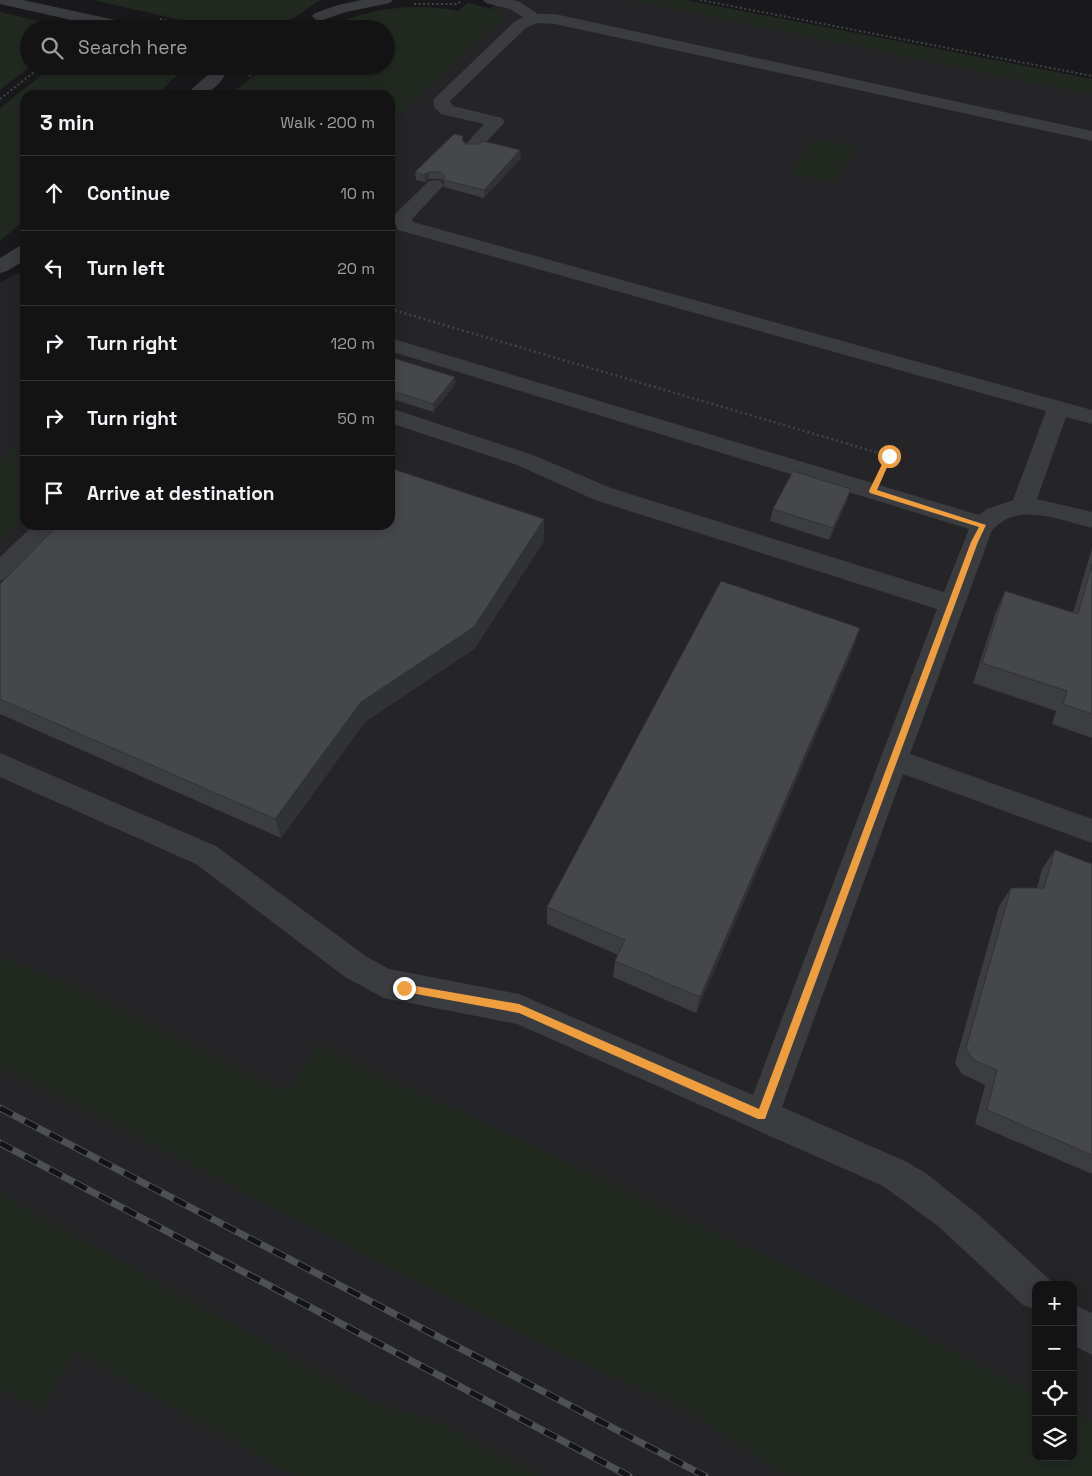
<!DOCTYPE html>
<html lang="en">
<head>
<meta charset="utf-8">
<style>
  :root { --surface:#131314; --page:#202022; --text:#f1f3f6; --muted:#9d9ea0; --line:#323234 }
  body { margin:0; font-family:"Space Grotesk",sans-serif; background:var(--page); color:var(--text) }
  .controls { position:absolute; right:15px; bottom:15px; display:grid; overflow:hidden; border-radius:10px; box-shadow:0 2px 12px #0003 }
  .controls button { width:45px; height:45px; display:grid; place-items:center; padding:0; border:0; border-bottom:1px solid var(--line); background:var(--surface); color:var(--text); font:25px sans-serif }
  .stop { position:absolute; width:15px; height:15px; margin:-11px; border:4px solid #ee9d3f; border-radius:50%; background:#fff }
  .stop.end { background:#ee9d3f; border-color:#fff; box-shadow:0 1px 5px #0008 }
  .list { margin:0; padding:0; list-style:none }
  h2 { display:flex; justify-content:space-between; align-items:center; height:65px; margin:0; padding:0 20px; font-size:21px }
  h2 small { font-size:16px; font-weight:400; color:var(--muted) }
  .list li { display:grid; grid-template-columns:32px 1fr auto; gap:15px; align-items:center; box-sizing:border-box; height:75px; padding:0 20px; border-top:1px solid var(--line) }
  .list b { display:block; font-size:19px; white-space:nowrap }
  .list em { font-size:16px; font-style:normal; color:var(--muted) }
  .icon { flex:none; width:28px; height:28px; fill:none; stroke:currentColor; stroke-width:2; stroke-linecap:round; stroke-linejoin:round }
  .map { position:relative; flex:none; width:1092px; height:1476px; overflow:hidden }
  .search { position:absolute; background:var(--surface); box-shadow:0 2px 12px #0003; left:20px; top:20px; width:375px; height:55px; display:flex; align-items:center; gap:12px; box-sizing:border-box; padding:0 18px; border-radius:28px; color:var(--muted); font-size:19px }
  .panel { position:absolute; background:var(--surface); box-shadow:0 2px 12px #0003; left:20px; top:90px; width:375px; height:440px; border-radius:15px }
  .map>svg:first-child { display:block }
</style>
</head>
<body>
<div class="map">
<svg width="1092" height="1476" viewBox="0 0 1092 1476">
  <rect width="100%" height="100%" fill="#19191b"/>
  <path fill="#252528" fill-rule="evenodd" d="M500 0H679L1092 84V1476H0V283L25 269V525H390V123L503 19 500 11 490 8ZM1036 1285H1073V1457H1036Z"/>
  <g fill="#212921">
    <polygon points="93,0 320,0 294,18 275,26 267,29 220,29"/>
    <polygon points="631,0 686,0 1092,79 1092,95"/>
    <path d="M468 3 501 11 503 19 390 123V95H228L268 66H386V29H325C366 8 414 2 458 11Z"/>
    <polygon points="0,12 73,29 29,29 29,66 31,66 0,90"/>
    <polygon points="53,66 186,66 157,95 25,95 25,220 0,241 0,108"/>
    <polygon points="814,138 857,148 837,180 833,183 793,173 793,169"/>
    <polygon points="25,439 25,517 0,542 0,462"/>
    <polygon points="0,956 76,987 282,1090 290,1087 319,1045 793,1269 1036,1393 1036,1457 1073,1457 1073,1412 1092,1421 1092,1476 787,1476 686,1410 578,1361 424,1285 0,1067"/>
    <polygon points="0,1193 377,1405 436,1420 542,1476 294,1476 75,1352 41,1411 0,1389"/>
  </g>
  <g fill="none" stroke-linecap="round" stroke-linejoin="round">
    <g stroke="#404347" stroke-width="2" stroke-dasharray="2 2.5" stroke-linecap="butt">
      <polyline points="700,0 1092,76"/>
      <polyline points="414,4 458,4 461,0"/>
      <polyline points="160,19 203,29"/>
      <polyline points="249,76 263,66"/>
      <polyline points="0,99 42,66"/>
    </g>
    <polyline stroke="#404347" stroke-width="2.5" stroke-dasharray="2 3" stroke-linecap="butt" points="390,309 889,456 885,464"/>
    <g fill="#3a3c40" fill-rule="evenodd">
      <polygon points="0,0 23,0 134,24 140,26 142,29 111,29 0,4"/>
      <polygon points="361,0 393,0 390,3 346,12 320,21 315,19 312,16 315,13 338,5"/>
      <polygon points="483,0 513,0 520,2 538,14 555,14 1092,131 1092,141 555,24 537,23 526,28 450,101 453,106 502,118 505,122 479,150 473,151 467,150 464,146 484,124 441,114 434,107 433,100 514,22 523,17 510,9 486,3"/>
      <path d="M214 66H230C218 89 210 95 185 95L209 74Z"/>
      <path d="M435 180 441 181 444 185 412 219 413 222 1092 410V424L1066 417 1037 499 1092 512V528C1068 522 1036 509 1012 517 1004 519 998 525 992 530L910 754 1092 819V843L903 774 782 1107 907 1162 927 1174 981 1217 1049 1279 1051 1285H1036V1310L1023 1305 939 1227 883 1186 517 1024 384 998 345 977 196 864 0 777V753L216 846 367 957 389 969 519 994 753 1095 937 609 595 500 517 465 390 423V408L533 455 611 488 944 592 969 529 390 351V338L979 515 987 509 1013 500 1046 411 398 230 393 218 395 214 429 181Z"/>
      <polygon points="25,245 25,260 7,271 0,273 0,258 18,247"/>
      <polygon points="34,525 61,525 57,531 9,578 0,581 0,557"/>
      <polygon points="1073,1304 1092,1313 1092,1355 1073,1345"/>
    </g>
    <defs>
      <g id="rail">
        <polyline points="0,1108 705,1476"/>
        <polyline points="0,1143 629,1476"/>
      </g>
    </defs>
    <use href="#rail" stroke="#4d5055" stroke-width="7"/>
    <use href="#rail" stroke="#141416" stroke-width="5" stroke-dasharray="14" stroke-linecap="butt"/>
  </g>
  <g fill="#3c3d40">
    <polygon points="463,136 463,141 466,144 520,150 521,158 484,198 444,187 444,182 441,179 429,179 425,182 416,180 415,172"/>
    <polygon points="390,357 455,377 455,385 433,412 390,398"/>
    <polygon points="851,489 847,501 829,540 770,521 773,509"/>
    <polygon points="544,519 544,541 475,648 365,722 281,838 0,714 0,584"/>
    <polygon points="1092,548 1092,738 1052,724 1056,711 973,683 996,612 1005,591 1073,613"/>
    <polygon points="853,649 696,1013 613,977 615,961 618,955 547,924 547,907"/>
    <polygon points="1055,850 1092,864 1092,1174 975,1124 985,1085 962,1074 955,1063 999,906 1011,888 1037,888 1042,869"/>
  </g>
  <g fill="#313234">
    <polygon points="520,150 521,158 484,198 484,190"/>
    <polygon points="428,172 429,179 425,182 424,175"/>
    <polygon points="455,377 455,385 433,412 433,404"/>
    <polygon points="851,489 847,501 829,540 833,528"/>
    <polygon points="544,519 544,541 475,648 365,722 281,838 275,819 361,702"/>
    <polygon points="860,628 853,649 696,1013 700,997"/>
  </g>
  <g fill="#46474b" stroke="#313234">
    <polygon points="454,134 463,136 462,140 466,144 479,144 483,141 520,150 484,190 444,180 445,176 441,172 428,172 424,175 415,172"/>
    <polygon points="390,357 455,377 433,404 390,390"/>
    <polygon points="390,468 544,519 474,627 361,702 275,819 0,699 0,584 58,525 390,525"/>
    <polygon points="793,471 851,489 833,528 773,509"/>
    <polygon points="1092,564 1092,714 1063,704 1067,691 982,663 1005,591 1078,614"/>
    <polygon points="721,581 860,628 700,997 615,961 625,940 547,907"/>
    <polygon points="1055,850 1092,864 1092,1155 987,1110 997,1070 973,1060 966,1048 1011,888 1044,888"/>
  </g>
  <polygon fill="#ee9d3f" points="889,454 892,456 877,490 986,525 978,542 765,1119 758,1119 519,1013 400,991 399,988 404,984 519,1004 759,1109 971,542 979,527 870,493 869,491 886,456"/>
</svg>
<div class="controls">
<button>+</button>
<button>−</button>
<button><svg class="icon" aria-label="locate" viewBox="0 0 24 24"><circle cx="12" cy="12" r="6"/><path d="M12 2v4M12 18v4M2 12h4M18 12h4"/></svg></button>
<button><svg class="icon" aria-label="layers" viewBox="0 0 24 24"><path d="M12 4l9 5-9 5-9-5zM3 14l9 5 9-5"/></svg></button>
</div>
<div class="stop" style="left:889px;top:456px"></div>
<div class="stop end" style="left:404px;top:988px"></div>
<div class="search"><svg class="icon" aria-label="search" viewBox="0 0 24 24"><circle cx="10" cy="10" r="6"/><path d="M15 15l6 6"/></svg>Search here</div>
<section class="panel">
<h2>3 min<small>Walk · 200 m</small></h2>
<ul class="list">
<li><svg class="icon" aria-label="ahead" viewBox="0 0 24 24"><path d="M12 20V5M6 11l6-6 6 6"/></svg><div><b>Continue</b></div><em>10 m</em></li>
<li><svg class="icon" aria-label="left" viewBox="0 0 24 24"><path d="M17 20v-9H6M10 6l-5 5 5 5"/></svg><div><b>Turn left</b></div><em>20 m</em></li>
<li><svg class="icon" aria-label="right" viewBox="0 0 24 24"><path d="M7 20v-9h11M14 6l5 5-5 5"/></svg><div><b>Turn right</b></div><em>120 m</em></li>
<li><svg class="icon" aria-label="right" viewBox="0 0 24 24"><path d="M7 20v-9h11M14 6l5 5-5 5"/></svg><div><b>Turn right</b></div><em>50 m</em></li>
<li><svg class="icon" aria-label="arrive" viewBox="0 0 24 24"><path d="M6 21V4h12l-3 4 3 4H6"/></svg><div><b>Arrive at destination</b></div></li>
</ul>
</section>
</div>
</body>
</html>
